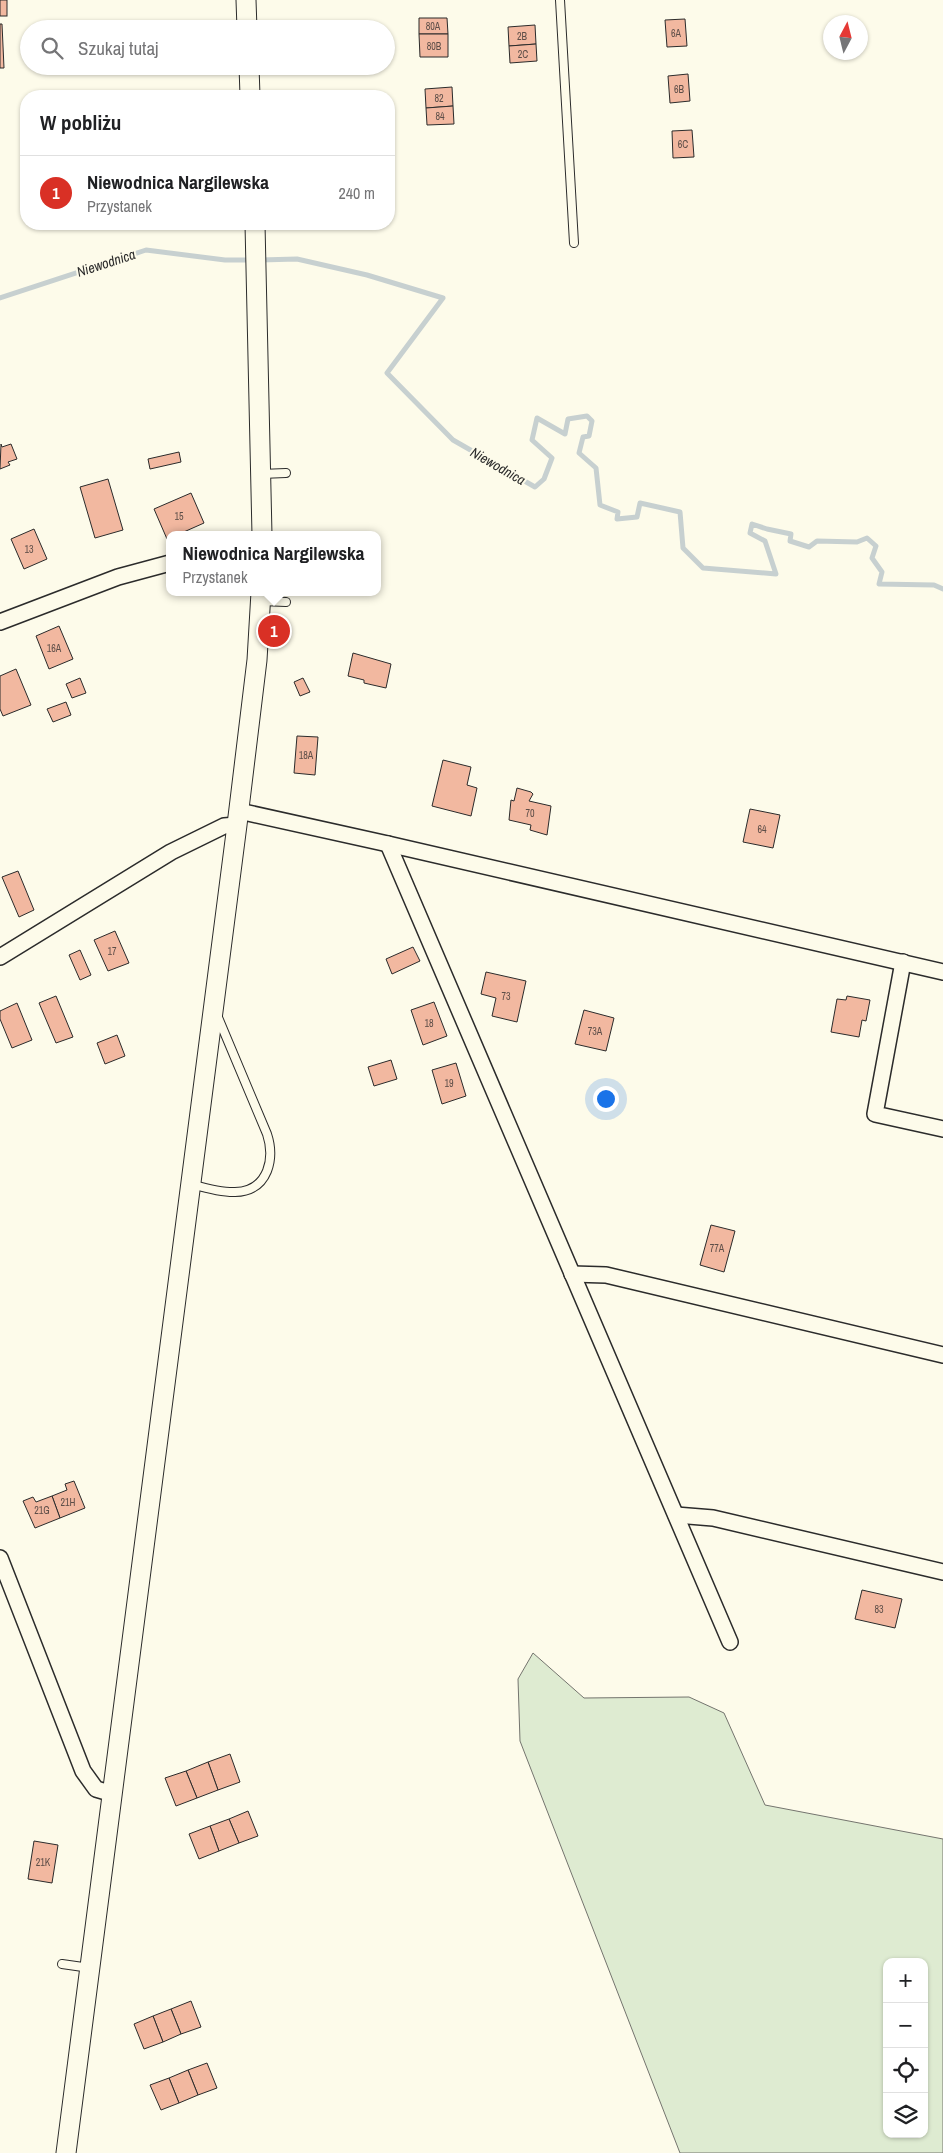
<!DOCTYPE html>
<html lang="pl">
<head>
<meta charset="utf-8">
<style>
  :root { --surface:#fff; --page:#f2f2f2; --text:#202124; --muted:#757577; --line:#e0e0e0; --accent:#d93025 }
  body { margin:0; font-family:"Archivo Narrow",sans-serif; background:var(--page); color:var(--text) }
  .controls { position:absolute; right:15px; bottom:15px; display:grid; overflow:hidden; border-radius:10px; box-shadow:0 1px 4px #0004 }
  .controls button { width:45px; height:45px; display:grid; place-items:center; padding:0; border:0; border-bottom:1px solid var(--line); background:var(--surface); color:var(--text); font:25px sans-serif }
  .compass { position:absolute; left:823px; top:15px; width:45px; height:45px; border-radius:50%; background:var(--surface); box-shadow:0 1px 4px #0004; rotate:7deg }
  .you { position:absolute; left:605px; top:1098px; width:18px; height:18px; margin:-12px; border:4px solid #fff; border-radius:50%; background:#1a73e8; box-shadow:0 0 0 8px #1a73e833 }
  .badge { display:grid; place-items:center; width:32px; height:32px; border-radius:50%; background:var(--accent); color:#fff; font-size:16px; font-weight:700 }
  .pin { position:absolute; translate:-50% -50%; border:2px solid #fff; box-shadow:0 1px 5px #0006 }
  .popup { position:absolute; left:166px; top:531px; width:215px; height:65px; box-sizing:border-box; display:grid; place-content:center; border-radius:10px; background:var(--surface); filter:drop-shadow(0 1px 4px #0005); font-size:16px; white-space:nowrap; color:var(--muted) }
  .popup b { font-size:19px; color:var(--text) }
  .popup::after { content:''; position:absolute; left:50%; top:100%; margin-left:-10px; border:10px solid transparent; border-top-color:var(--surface) }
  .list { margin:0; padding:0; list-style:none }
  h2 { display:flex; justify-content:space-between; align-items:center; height:65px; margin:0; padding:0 20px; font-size:21px }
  h2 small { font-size:16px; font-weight:400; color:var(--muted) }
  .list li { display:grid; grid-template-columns:32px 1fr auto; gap:15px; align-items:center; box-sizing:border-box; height:75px; padding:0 20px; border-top:1px solid var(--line) }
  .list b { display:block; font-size:19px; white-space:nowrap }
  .list p { margin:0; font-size:16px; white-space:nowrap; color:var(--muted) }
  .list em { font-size:16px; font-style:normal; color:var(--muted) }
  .icon { flex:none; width:28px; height:28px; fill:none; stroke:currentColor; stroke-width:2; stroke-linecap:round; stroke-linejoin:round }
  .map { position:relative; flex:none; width:943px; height:2153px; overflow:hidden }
  .search { position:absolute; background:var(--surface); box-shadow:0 1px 4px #0004; left:20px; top:20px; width:375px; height:55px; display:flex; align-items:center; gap:12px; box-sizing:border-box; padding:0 18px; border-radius:28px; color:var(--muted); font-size:19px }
  .panel { position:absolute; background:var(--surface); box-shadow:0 1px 4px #0004; left:20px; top:90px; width:375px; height:140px; border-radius:20px }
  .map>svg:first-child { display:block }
</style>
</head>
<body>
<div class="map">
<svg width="943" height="2153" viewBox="0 0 943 2153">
  <rect width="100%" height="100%" fill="#fdfbea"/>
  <path fill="#deebd1" stroke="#74746e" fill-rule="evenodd" d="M533 1653 584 1698 689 1697 724 1713 765 1805 943 1839V2153H680L520 1741 518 1679ZM887 1962H924V2134H887Z"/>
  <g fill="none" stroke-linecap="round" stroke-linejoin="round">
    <g stroke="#c7d0d0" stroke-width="5">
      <polyline points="260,260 297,259 367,275 443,298 387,373 453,440 535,487 544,479 552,458 532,440 537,418 565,434 568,419 587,416 592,421 589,436 583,437 579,453 596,468 600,505 618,512 617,519 637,517 640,503 680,512 683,548 703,568 776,574 765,541 750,533 752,524 767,529 791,534 790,541 809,547 817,541 857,542 867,538 876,546 872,558 882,572 879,584 934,585 943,589"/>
      <polyline points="0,298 146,250 225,260 252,260"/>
    </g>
  </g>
  <g fill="#f2b8a0" stroke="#2b2b2b">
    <rect x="0" y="0" width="7" height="16"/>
    <polygon points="419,18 447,18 448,34 419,34"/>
    <polygon points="685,19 687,46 667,47 665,20"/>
    <polygon points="359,22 359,29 333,29 332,23"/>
    <polygon points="0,24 2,24 4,68 0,68"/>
    <polygon points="535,25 536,44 509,46 508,27"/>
    <polygon points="419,34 448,34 448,57 420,57"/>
    <polygon points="536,44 537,61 510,63 509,46"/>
    <polygon points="688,74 690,101 670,103 668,76"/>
    <polygon points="452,87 453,106 426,108 425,89"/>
    <polygon points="453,106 454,124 427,125 426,108"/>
    <polygon points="692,130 694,157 673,158 672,131"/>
    <polygon points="1,444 2,447 11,444 17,459 8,462 10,465 0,469"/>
    <polygon points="179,452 181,462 150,469 148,459"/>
    <polygon points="108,479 123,530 95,538 80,487"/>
    <polygon points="191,493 204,523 177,535 170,535 170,538 167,539 154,509"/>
    <polygon points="34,529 47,559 24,569 11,539"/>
    <polygon points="59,626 73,659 49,669 36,636"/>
    <polygon points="353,653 391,664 386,688 364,683 364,680 348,676"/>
    <polygon points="16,669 31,705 3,716 0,709 0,676"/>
    <polygon points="80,678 86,693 72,698 66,684"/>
    <polygon points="303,678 310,692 300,696 294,682"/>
    <polygon points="66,702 71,715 53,722 47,709"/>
    <polygon points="297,736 318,737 315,775 294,773"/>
    <polygon points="443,760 471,767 467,785 477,788 471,816 432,806"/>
    <polygon points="517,788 531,792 533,794 529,801 551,806 547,835 530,830 531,825 509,820 511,800 514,801"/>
    <polygon points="750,809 780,815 773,848 743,842"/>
    <polygon points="18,871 34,910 19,917 2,877"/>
    <polygon points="115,931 129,963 108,971 94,940"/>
    <polygon points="413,947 420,961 392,974 386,959"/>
    <polygon points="80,950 91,975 80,980 69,955"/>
    <polygon points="486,972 526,981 517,1022 492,1016 496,998 481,994"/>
    <polygon points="56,996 73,1037 56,1043 39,1003"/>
    <polygon points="847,996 870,1000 866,1021 862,1020 859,1037 831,1032 837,999 846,1000"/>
    <polygon points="434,1002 447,1036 423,1045 411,1010"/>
    <polygon points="17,1003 32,1040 12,1048 0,1019 0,1011"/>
    <polygon points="584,1010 614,1018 606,1051 575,1044"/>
    <polygon points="117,1035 125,1056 105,1064 97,1043"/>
    <polygon points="391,1060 397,1079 374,1086 368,1067"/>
    <polygon points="456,1063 466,1096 442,1104 432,1070"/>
    <polygon points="711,1225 735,1231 724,1272 700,1265"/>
    <polygon points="74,1481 85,1508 60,1518 52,1496 67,1490 65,1484"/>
    <polygon points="52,1496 60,1518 35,1528 23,1501 33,1497 36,1502"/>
    <polygon points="862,1590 902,1599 895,1628 855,1619"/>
    <polygon points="230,1754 240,1782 218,1790 208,1762"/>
    <polygon points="208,1762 218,1790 197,1798 186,1771"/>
    <polygon points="186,1771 197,1798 176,1806 165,1778"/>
    <polygon points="248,1811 258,1836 239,1843 229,1819"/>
    <polygon points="229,1819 239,1843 219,1851 210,1826"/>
    <polygon points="210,1826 219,1851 199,1859 189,1834"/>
    <polygon points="34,1841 58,1845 52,1883 28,1879"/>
    <polygon points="191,2001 201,2027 181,2034 171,2009"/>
    <polygon points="171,2009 181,2034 163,2042 153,2016"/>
    <polygon points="153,2016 163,2042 144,2049 134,2024"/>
    <polygon points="207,2063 217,2088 198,2095 188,2070"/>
    <polygon points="188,2070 198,2095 179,2103 169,2078"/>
    <polygon points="169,2078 179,2103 161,2110 150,2085"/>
  </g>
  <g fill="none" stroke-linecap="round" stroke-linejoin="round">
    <defs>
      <g id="service">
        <polyline points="560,0 574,243"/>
        <polyline points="261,474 286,473"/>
        <polyline points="261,601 286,602"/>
        <path d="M191 1184C216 1191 254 1203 267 1171 272 1158 271 1146 267 1134L217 1015"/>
        <polyline points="62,1964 90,1968"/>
      </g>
      <g id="minor">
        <polyline points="0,622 118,577 170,563"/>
        <polyline points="239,811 388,844 943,972"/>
        <polyline points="388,844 730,1642"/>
        <polyline points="0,957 171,852 224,826 237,825"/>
        <polyline points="903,962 875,1114 943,1129"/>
        <polyline points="572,1274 606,1275 943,1355"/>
        <polyline points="676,1515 713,1518 943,1572"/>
        <polyline points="0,1558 83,1771 96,1789 113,1794"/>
      </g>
      <g id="tertiary">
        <polyline points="246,0 247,29"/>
        <polyline points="249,66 250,96"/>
        <polyline points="255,224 262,535"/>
        <polyline points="66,2153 237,825 257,660 261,592"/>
      </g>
    </defs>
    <use href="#service" stroke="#2b2b2b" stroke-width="10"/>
    <use href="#minor" stroke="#2b2b2b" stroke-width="18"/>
    <use href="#tertiary" stroke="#2b2b2b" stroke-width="21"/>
    <use href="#service" stroke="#fdfbea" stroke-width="8"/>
    <use href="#minor" stroke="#fdfbea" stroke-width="15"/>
    <use href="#tertiary" stroke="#fdfbea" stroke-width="19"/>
  </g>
  <g text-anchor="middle" stroke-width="4" stroke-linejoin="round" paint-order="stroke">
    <g font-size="10" fill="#5d4e48">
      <text x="433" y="30">80A</text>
      <text x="676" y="37">6A</text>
      <text x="522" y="40">2B</text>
      <text x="434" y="50">80B</text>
      <text x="523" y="58">2C</text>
      <text x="679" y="93">6B</text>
      <text x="439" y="102">82</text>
      <text x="440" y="120">84</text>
      <text x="683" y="148">6C</text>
      <text x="179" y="520">15</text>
      <text x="29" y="553">13</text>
      <text x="54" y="652">16A</text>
      <text x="306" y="759">18A</text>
      <text x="530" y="817">70</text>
      <text x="762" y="833">64</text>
      <text x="112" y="955">17</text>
      <text x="506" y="1000">73</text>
      <text x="429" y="1027">18</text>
      <text x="595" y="1035">73A</text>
      <text x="449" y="1087">19</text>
      <text x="717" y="1252">77A</text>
      <text x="68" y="1506">21H</text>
      <text x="42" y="1514">21G</text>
      <text x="879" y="1613">83</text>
      <text x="43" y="1866">21K</text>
    </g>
    <g font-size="14" font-style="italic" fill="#2b2b2b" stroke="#fdfbea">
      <text transform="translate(106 263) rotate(-18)" y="5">Niewodnica</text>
      <text transform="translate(498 466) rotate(30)" y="5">Niewodnica</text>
    </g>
  </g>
</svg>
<div class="controls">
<button>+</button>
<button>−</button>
<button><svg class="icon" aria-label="locate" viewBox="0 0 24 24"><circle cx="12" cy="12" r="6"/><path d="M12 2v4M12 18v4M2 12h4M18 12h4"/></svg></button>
<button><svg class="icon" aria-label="layers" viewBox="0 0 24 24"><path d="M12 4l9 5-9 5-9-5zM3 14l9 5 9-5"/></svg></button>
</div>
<svg class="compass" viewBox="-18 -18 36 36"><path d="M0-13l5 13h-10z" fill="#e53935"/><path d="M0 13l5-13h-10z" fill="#757577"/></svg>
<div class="you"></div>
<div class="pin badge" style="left:274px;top:631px">1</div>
<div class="popup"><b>Niewodnica Nargilewska</b>Przystanek</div>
<div class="search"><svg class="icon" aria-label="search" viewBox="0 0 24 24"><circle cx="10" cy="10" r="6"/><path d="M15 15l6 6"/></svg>Szukaj tutaj</div>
<section class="panel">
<h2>W pobliżu<small></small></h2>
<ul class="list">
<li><span class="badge">1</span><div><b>Niewodnica Nargilewska</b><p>Przystanek</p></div><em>240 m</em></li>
</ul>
</section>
</div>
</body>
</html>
